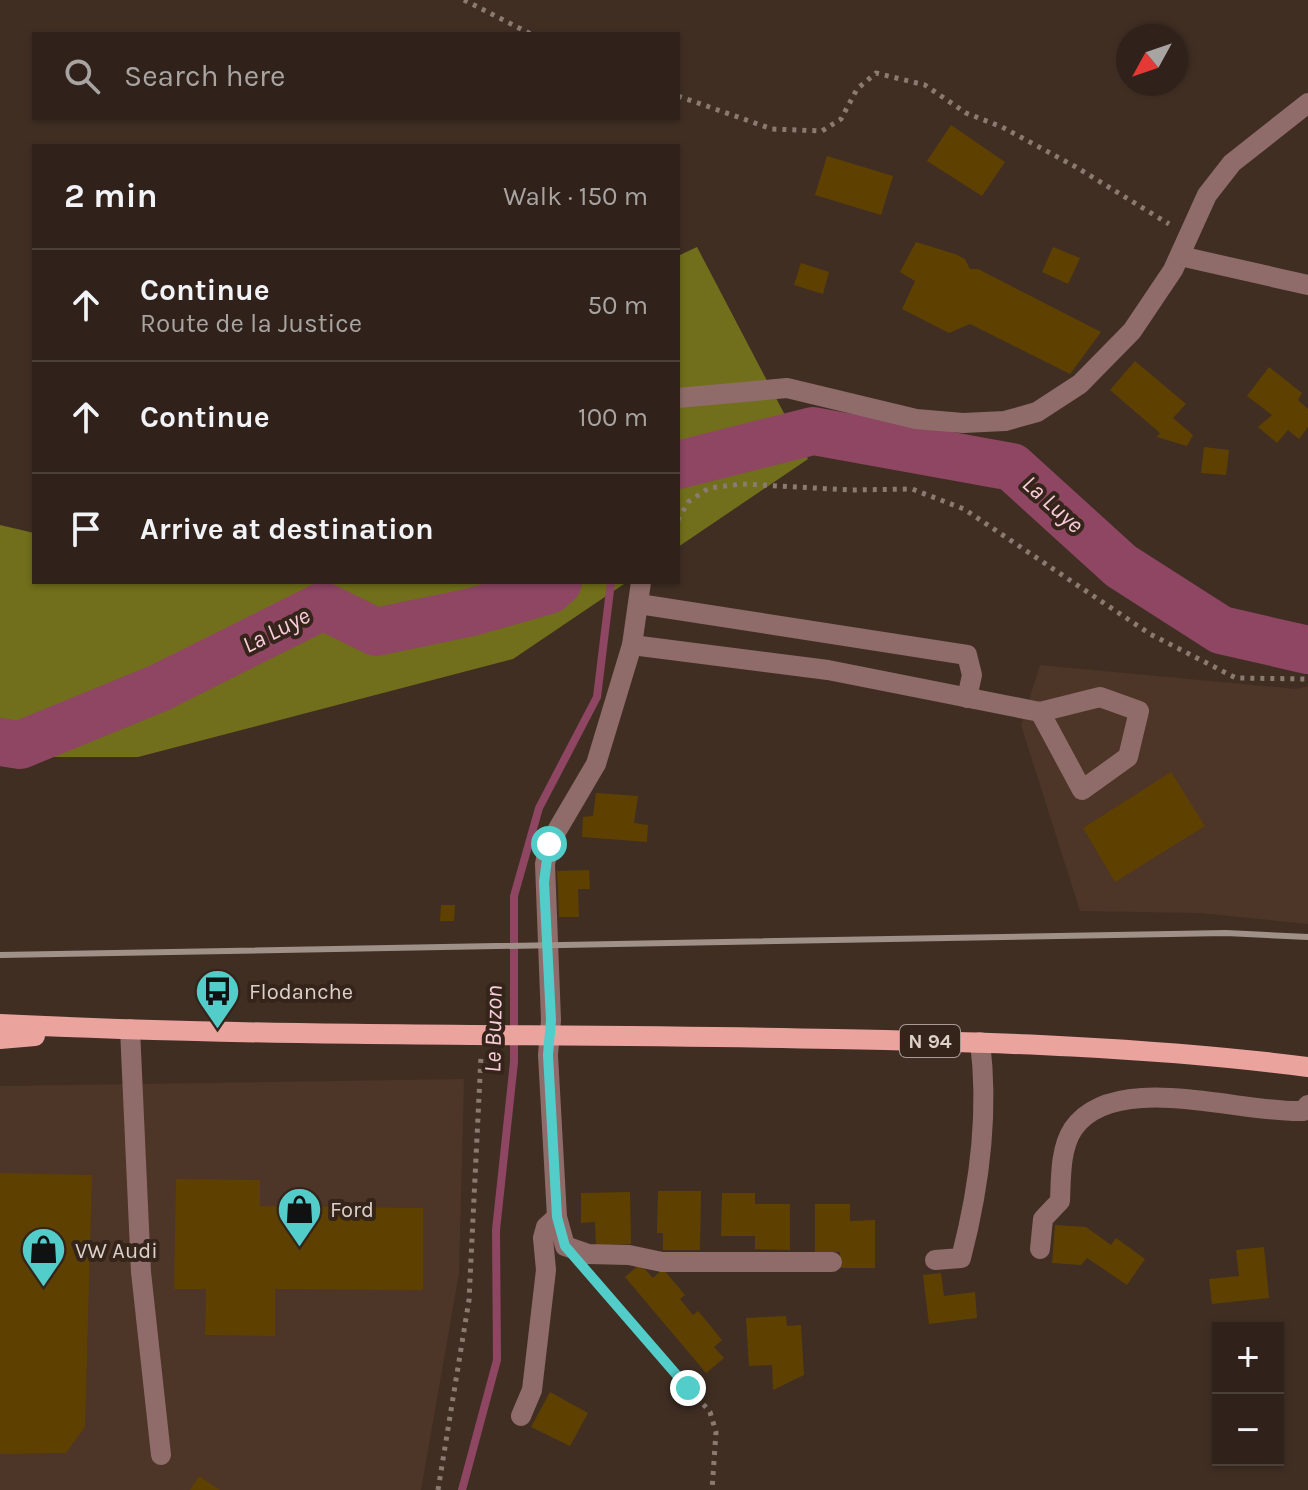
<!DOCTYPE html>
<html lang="en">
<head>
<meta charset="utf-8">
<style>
  :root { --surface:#30221a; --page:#382a23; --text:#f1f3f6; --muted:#a8a4a2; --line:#4b3f39 }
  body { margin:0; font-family:Karla,sans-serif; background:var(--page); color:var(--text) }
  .controls { position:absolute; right:24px; bottom:24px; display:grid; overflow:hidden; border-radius:0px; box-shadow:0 2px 6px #0004 }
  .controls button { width:72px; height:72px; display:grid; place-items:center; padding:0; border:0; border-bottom:2px solid var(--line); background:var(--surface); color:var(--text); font:40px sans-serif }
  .compass { position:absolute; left:1116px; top:24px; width:72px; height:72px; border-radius:50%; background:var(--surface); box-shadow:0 2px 6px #0004; rotate:230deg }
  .stop { position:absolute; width:24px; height:24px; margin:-18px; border:6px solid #53cdca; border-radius:50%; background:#fff }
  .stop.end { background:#53cdca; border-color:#fff; box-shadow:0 2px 8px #0008 }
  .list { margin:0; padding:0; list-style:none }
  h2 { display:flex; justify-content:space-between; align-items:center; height:104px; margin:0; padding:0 32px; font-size:34px }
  h2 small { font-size:26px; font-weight:400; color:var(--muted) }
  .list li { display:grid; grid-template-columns:52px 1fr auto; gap:24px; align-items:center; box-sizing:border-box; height:112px; padding:0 32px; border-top:2px solid var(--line) }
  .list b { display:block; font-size:30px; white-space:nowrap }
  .list p { margin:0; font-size:26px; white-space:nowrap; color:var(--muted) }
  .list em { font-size:26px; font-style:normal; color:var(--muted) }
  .icon { flex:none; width:44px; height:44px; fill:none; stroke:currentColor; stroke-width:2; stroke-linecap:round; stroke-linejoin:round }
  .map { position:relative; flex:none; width:1308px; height:1490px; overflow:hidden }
  .search { position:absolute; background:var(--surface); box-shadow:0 2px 6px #0004; left:32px; top:32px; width:648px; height:88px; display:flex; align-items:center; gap:20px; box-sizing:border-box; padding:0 28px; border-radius:0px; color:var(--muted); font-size:30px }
  .panel { position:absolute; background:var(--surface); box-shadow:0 2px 6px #0004; left:32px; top:144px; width:648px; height:440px; border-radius:0px }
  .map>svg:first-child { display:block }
</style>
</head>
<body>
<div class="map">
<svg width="1308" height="1490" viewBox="0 0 1308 1490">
  <rect width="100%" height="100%" fill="#402e23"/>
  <g fill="#4d3527">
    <polygon points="1040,665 1296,689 1308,686 1308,924 1199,913 1080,911 1021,725"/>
    <polygon points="464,1079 459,1273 421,1490 0,1490 0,1086"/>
  </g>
  <g fill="#716f1b">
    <polygon points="697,247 808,459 678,547 678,256"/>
    <polygon points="0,525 34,533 34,582 627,582 513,659 138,757 0,757"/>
  </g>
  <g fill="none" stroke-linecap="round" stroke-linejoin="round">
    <polyline stroke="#8e4663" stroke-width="8" points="462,1490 497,1360 496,1230 514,1062 514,896 539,808 597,697 611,582"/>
    <g stroke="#8e4663" stroke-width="48">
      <polyline points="678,465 813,431 1012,467 1121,566 1221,630 1308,650"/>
      <polyline points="0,742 20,745 159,688 323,606 376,632 472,612 549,590 558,582"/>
    </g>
  </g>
  <g fill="#5e4101">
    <polygon points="951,125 1005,162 982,196 927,161"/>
    <polygon points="827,156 893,176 881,215 815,195"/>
    <polygon points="916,242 955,254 965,259 970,269 978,269 1101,332 1070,374 970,324 949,333 902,309 915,281 900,272"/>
    <polygon points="1053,247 1080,258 1068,284 1042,272"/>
    <polygon points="801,263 829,272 823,294 794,285"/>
    <polygon points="1135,361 1186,404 1173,418 1193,435 1187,446 1157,437 1160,433 1110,390"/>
    <polygon points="1269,367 1302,393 1298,400 1308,409 1308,427 1299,439 1288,430 1277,443 1258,427 1272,415 1247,396"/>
    <polygon points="1204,447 1229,450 1226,475 1201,473"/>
    <polygon points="1171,772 1205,826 1115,882 1083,828"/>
    <polygon points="596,793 638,796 634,823 648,825 647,842 582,837 583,817 593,816"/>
    <polygon points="589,870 590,889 578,889 579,917 559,917 557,871"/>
    <polygon points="441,905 455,905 454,921 440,921"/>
    <polygon points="0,1173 92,1175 85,1427 66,1453 0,1454"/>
    <polygon points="176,1179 260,1180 260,1206 423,1208 423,1290 275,1289 275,1336 205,1335 206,1289 174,1289"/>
    <polygon points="658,1191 701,1191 700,1250 663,1250 663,1233 657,1233"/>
    <polygon points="630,1192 631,1244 596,1245 595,1222 581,1223 581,1193"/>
    <polygon points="722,1193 755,1193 755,1204 790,1204 790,1250 755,1249 755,1236 721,1236"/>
    <polygon points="815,1204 850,1204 850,1221 875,1220 875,1268 840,1268 840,1252 815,1252"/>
    <polygon points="1055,1225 1086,1227 1111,1245 1116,1238 1145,1259 1127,1285 1087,1258 1081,1265 1052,1263"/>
    <polygon points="1264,1247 1269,1298 1212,1304 1209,1279 1239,1276 1236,1250"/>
    <polygon points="640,1264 653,1278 663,1269 685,1295 680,1299 693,1315 698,1311 722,1340 714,1347 724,1358 706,1373 625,1277"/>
    <polygon points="941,1273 944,1296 975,1292 977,1318 929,1324 923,1275"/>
    <polygon points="786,1316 787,1326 801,1325 804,1375 773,1390 772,1365 749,1366 746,1318"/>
    <polygon points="550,1392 588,1413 570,1446 531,1427"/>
    <polygon points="199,1476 220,1490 190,1490"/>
  </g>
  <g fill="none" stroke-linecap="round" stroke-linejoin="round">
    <g stroke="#8a7b71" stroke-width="5" stroke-dasharray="4 6" stroke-linecap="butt">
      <polyline points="464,0 531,34"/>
      <polyline points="678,96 772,129 822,131 841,119 857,89 876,73 925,85 966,113 1002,127 1076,167 1169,224"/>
      <polyline points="678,520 688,502 709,488 742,484 851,490 912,489 964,509 1150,634 1236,678 1308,679"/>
      <polyline points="592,1276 710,1412 716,1432 712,1490"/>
      <polyline points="438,1490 469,1300 481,1056"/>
    </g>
    <g stroke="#8f6c69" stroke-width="20">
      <polyline points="1180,256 1308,285"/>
      <polyline points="678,398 787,388 916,419 963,423 1005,421 1037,412 1080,384 1132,331 1173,270 1207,195 1232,163 1308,103"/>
      <polyline points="641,582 632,645 596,764 549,844 545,864 551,1020 548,1055 557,1217 565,1246 588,1254 629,1255 662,1262 832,1262"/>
      <polyline points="639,604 967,655 972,675 967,698"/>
      <polyline points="632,645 828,670 1040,712 1082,790 1128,757 1139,711 1100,697 1040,712"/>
      <polyline points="130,1029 141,1272 161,1455"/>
      <path d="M1040 1249 1043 1219 1060 1201C1061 1178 1060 1149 1073 1129 1114 1069 1241 1114 1303 1111L1308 1105"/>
      <path d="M935 1260 961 1258C979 1189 989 1113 980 1042"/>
      <polyline points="521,1416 532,1390 546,1270 543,1238 546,1227 557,1217"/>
    </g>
    <g stroke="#eba39e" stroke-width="20">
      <path d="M0 1024C278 1038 557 1033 835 1039 994 1042 1151 1047 1308 1067"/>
      <polyline points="0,1039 35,1036"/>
    </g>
    <polyline stroke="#9f9188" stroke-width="6" points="0,955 1226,933 1308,937"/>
  </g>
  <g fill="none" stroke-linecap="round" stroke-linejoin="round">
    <polyline stroke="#53cdca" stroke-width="10" points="549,844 544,882 551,1020 548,1055 557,1217 565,1246 688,1388"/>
  </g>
  <defs>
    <symbol id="bus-pin" viewBox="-11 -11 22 30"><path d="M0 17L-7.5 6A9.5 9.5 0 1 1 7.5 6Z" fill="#53cdca" stroke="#35241a"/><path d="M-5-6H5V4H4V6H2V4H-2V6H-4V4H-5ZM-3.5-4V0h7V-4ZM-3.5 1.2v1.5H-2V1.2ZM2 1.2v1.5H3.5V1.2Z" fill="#111"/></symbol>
    <symbol id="shop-pin" viewBox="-11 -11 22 30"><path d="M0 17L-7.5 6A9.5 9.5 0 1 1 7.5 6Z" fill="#53cdca" stroke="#35241a"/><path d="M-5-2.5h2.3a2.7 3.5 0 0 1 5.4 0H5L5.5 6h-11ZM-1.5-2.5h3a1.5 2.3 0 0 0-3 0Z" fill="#111"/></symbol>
  </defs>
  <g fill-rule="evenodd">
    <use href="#bus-pin" x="192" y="966" width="51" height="69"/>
    <use href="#shop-pin" x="274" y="1184" width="51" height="69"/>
    <use href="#shop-pin" x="18" y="1224" width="51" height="69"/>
  </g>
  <g text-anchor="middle" stroke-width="8" stroke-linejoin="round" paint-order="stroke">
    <rect fill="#35241a" stroke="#aa9c94" stroke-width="2" x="900" y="1025" width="60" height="32" rx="6"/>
    <g font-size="20" font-weight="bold" fill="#dcd0c9">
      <text x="930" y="1048">N 94</text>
    </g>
    <g font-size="22" fill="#dcd0c9" stroke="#35241a" text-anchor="start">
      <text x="249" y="999">Flodanche</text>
      <text x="330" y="1217">Ford</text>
      <text x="75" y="1258">VW Audi</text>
    </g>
    <g font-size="24" font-style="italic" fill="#f9cddc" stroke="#35241a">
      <text transform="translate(1053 504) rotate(42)" y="8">La Luye</text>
      <text transform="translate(276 630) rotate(-27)" y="8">La Luye</text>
      <text transform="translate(493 1029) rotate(-89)" y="8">Le Buzon</text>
    </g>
  </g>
</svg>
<div class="controls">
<button>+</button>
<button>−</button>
</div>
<svg class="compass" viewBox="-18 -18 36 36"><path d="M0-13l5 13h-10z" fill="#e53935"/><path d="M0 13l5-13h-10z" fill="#a8a4a2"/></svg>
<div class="stop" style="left:549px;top:844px"></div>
<div class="stop end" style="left:688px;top:1388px"></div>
<div class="search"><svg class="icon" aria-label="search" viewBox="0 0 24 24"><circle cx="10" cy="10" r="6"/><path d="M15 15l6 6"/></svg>Search here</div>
<section class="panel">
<h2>2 min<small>Walk · 150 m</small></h2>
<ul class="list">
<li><svg class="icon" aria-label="ahead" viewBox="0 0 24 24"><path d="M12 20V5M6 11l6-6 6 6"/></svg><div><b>Continue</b><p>Route de la Justice</p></div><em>50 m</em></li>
<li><svg class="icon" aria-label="ahead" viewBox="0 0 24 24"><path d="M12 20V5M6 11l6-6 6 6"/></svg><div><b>Continue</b></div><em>100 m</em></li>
<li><svg class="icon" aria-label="arrive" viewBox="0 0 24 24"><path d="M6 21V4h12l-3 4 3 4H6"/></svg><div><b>Arrive at destination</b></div></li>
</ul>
</section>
</div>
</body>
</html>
